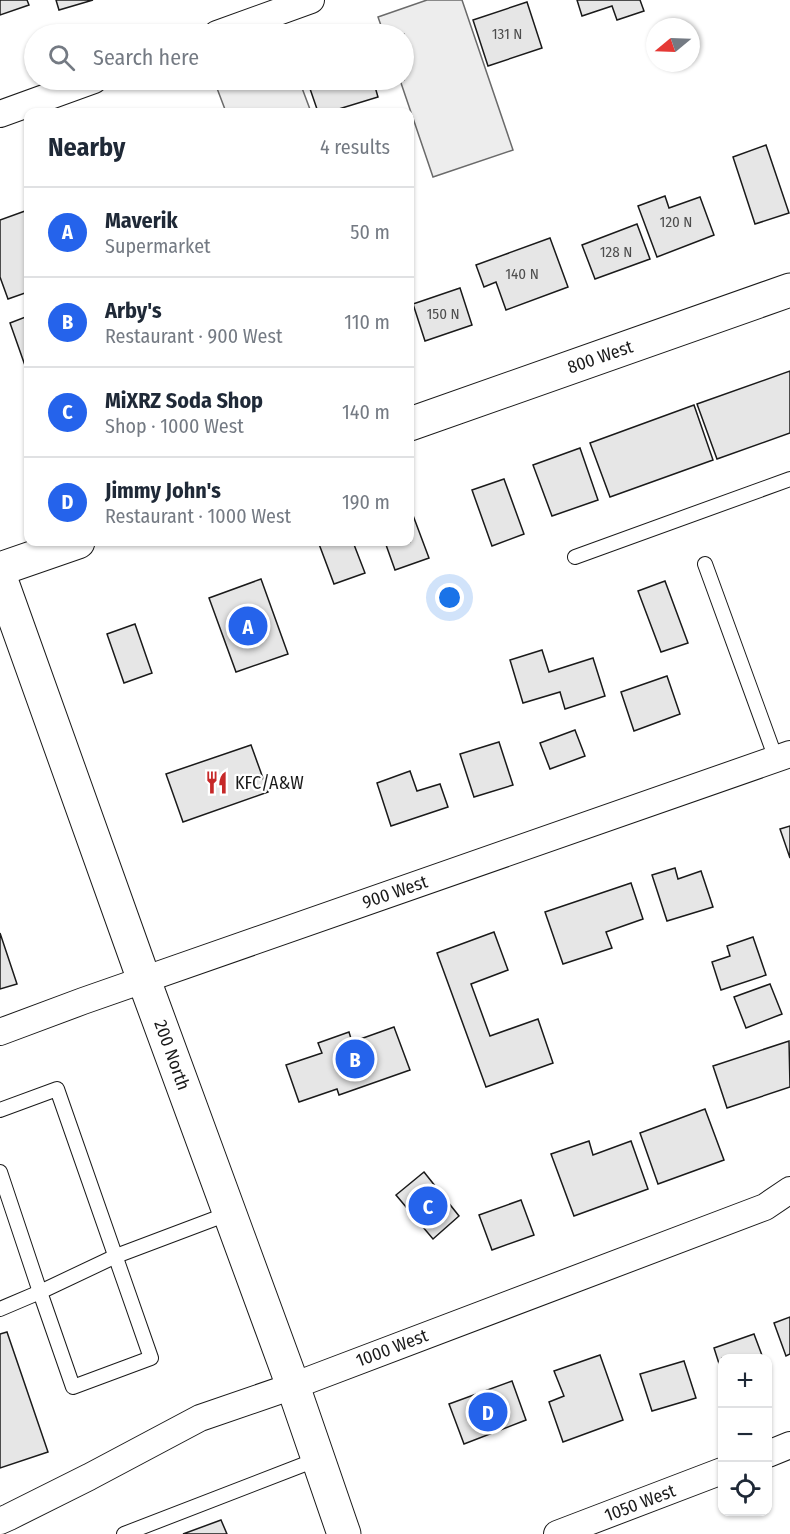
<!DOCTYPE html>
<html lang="en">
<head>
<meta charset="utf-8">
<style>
  :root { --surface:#fff; --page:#f6f6f7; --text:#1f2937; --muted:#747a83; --line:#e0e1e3; --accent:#2563eb }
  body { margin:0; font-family:"Fira Sans Condensed",sans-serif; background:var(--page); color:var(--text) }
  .controls { position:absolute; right:18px; bottom:18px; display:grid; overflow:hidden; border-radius:12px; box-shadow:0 2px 4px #0004 }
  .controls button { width:54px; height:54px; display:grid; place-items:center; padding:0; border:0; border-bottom:2px solid var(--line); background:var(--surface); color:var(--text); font:30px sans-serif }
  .compass { position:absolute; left:646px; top:18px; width:54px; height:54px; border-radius:50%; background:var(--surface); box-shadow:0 2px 4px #0004; rotate:251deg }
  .you { position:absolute; left:450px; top:598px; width:21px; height:21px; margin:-15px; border:4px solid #fff; border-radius:50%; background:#1a73e8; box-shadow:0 0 0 9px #1a73e833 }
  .badge { display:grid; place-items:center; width:39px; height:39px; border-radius:50%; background:var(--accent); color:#fff; font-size:20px; font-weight:700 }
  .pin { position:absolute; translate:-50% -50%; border:3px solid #fff; box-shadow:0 2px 6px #0006 }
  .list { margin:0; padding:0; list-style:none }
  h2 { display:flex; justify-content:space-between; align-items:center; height:78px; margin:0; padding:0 24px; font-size:26px }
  h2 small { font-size:20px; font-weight:400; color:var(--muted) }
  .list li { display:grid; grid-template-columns:39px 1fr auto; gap:18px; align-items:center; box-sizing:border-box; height:90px; padding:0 24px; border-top:2px solid var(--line) }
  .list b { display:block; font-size:22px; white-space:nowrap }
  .list p { margin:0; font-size:20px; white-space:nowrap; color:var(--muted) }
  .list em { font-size:20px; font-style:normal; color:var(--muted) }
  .icon { flex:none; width:33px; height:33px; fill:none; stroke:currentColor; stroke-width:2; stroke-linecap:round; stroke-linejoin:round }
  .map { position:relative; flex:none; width:790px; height:1534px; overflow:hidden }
  .search { position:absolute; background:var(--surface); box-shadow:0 2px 4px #0004; left:24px; top:24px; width:390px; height:66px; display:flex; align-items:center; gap:15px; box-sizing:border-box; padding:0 21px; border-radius:33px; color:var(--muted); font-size:22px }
  .panel { position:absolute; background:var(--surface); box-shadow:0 2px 4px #0004; left:24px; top:108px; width:390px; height:438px; border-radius:12px }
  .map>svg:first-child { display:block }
</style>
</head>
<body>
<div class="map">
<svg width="790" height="1534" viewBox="0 0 790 1534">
  <rect width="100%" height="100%" fill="#fff"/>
  <g fill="#ededed" stroke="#6a6a6a" stroke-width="1.5">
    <polygon points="427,0 462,0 513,150 433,177 400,80 404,80 404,34 384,34 378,17"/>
    <polygon points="224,80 299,80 311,112 226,112 215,83"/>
  </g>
  <g fill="#e6e6e6" stroke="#1a1a1a" stroke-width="1.5">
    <polygon points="0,0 27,0 29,5 0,15"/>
    <polygon points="56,0 93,0 59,10"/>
    <polygon points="577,0 640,0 644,11 617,20 612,6 582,16"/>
    <polygon points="527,2 542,48 488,66 473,20"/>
    <polygon points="307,80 373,80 378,97 329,112 318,112"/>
    <polygon points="766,145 789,213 755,224 733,157"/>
    <polygon points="665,196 669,208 700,197 714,235 657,257 638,206"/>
    <polygon points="25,211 28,221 28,292 8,299 0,277 0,220"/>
    <polygon points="637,224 650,259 595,279 582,245"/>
    <polygon points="550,238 568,287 506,310 496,282 484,287 476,265"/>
    <polygon points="460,288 472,325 425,341 413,304"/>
    <polygon points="28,316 28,374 10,323"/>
    <polygon points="790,371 790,433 717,459 697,404"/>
    <polygon points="694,405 713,460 610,497 590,443"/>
    <polygon points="580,448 598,500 552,516 533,465"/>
    <polygon points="504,479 524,534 492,546 472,490"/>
    <polygon points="411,510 429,558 395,570 385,542 410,542 410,511"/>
    <polygon points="327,542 353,542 365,573 334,584 319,544"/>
    <polygon points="261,579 288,654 236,672 209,598"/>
    <polygon points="665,581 688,643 661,652 638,591"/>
    <polygon points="135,624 152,673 124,683 107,634"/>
    <polygon points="542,650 549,672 593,658 605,696 565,709 560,692 523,703 510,660"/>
    <polygon points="667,676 680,714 634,731 621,692"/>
    <polygon points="575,730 585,756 550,769 540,743"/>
    <polygon points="499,742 513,785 474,797 460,754"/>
    <polygon points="251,745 268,792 183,822 166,774"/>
    <polygon points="410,771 417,791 440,784 448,807 391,826 377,783"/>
    <polygon points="790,826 790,858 780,829"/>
    <polygon points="675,868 678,879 701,871 713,907 667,921 652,875"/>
    <polygon points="631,883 643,919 606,932 612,948 563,964 545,912"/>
    <polygon points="494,932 508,970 471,984 490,1036 538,1019 553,1063 486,1087 437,953"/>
    <polygon points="0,933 17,984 0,989"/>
    <polygon points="753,937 766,975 721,990 712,962 730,956 727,946"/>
    <polygon points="770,984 782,1014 746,1028 734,997"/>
    <polygon points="394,1027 410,1070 339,1095 337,1089 299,1102 286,1065 322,1053 318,1043 349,1032 352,1042"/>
    <polygon points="789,1041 790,1087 727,1108 713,1066"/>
    <polygon points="705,1109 724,1160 658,1184 640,1133"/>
    <polygon points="589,1141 593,1155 631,1141 648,1189 574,1216 551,1154"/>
    <polygon points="424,1172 459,1216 433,1239 396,1195"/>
    <polygon points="521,1200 534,1235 492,1250 479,1215"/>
    <polygon points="790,1317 790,1354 786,1356 774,1323"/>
    <polygon points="7,1332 48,1452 0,1468 0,1334"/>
    <polygon points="754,1334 763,1358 722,1358 722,1373 714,1348"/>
    <polygon points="600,1355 623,1420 563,1442 549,1402 564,1396 554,1371"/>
    <polygon points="684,1361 696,1398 652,1411 640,1374"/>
    <polygon points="512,1381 526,1420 464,1444 449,1404"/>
    <polygon points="221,1520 227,1534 183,1534"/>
  </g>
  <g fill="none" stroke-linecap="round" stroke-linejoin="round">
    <defs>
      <g id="service">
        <polyline points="575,557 790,479"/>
        <polyline points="705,564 776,759"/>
        <polyline points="0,1110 57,1089 151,1358 73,1387 40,1292 0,1309"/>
        <polyline points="0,1172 40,1292 116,1256 230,1213"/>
        <polyline points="124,1534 318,1459"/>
      </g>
      <g id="minor">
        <polyline points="217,34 311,0"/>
        <polyline points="0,114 94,80"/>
        <polyline points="0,1032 83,1001 790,754"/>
        <polyline points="768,1454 790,1445"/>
        <polyline points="0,1521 9,1517 89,1477 200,1418 293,1386 765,1207 790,1190"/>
        <polyline points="557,1534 722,1471"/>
      </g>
      <g id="tertiary">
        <polyline points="410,424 790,290"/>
        <polyline points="0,569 78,542"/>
      </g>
      <polyline id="primary" points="0,577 144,980 293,1386 344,1534"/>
    </defs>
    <use href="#service" stroke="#1a1a1a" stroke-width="16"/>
    <use href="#minor" stroke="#1a1a1a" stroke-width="28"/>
    <use href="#tertiary" stroke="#1a1a1a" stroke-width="35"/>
    <use href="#primary" stroke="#1a1a1a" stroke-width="35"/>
    <use href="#service" stroke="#fff" stroke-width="14"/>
    <use href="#minor" stroke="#fff" stroke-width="26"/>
    <use href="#tertiary" stroke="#fff" stroke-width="33"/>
    <use href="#primary" stroke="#fff" stroke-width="33"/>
  </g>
  <defs>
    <symbol id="restaurant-bare" viewBox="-9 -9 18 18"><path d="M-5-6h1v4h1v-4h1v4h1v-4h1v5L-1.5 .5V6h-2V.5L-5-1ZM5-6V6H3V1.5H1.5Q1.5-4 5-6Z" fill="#c62828" stroke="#fff" stroke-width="2.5" paint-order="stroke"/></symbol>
  </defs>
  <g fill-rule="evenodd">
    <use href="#restaurant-bare" x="200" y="766" width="33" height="33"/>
  </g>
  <g text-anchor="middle" stroke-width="4.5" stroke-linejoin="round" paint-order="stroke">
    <g font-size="15" fill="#4d4d4d">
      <text x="507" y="39">131 N</text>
      <text x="676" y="227">120 N</text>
      <text x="616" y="257">128 N</text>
      <text x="522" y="279">140 N</text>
      <text x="443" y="319">150 N</text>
    </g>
    <g font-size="18" fill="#1a1a1a" stroke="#fff">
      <text transform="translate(600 357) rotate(-19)" y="6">800 West</text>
      <text transform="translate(395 892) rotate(-19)" y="6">900 West</text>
      <text transform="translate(172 1055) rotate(70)" y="6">200 North</text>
      <text transform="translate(392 1348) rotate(-21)" y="6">1000 West</text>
      <text transform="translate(640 1503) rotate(-21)" y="6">1050 West</text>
    </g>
    <g font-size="18" fill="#1a1a1a" stroke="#fff" text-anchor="start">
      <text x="235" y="789">KFC/A&amp;W</text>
    </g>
  </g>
</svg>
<div class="controls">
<button>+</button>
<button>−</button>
<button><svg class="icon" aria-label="locate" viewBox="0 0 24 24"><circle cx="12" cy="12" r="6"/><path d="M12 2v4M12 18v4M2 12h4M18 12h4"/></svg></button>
</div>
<svg class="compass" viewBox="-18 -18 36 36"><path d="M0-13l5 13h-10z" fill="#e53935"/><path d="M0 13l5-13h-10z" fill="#747a83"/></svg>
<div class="you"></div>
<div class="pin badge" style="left:248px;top:626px">A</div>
<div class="pin badge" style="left:355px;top:1059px">B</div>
<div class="pin badge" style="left:428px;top:1206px">C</div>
<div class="pin badge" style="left:488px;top:1412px">D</div>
<div class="search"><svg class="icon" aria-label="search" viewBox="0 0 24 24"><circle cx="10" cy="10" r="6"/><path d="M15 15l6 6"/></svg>Search here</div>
<section class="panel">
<h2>Nearby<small>4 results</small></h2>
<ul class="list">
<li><span class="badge">A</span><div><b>Maverik</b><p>Supermarket</p></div><em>50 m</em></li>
<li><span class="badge">B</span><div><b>Arby's</b><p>Restaurant · 900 West</p></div><em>110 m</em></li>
<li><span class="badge">C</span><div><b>MiXRZ Soda Shop</b><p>Shop · 1000 West</p></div><em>140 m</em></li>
<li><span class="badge">D</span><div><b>Jimmy John's</b><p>Restaurant · 1000 West</p></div><em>190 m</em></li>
</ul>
</section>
</div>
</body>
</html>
